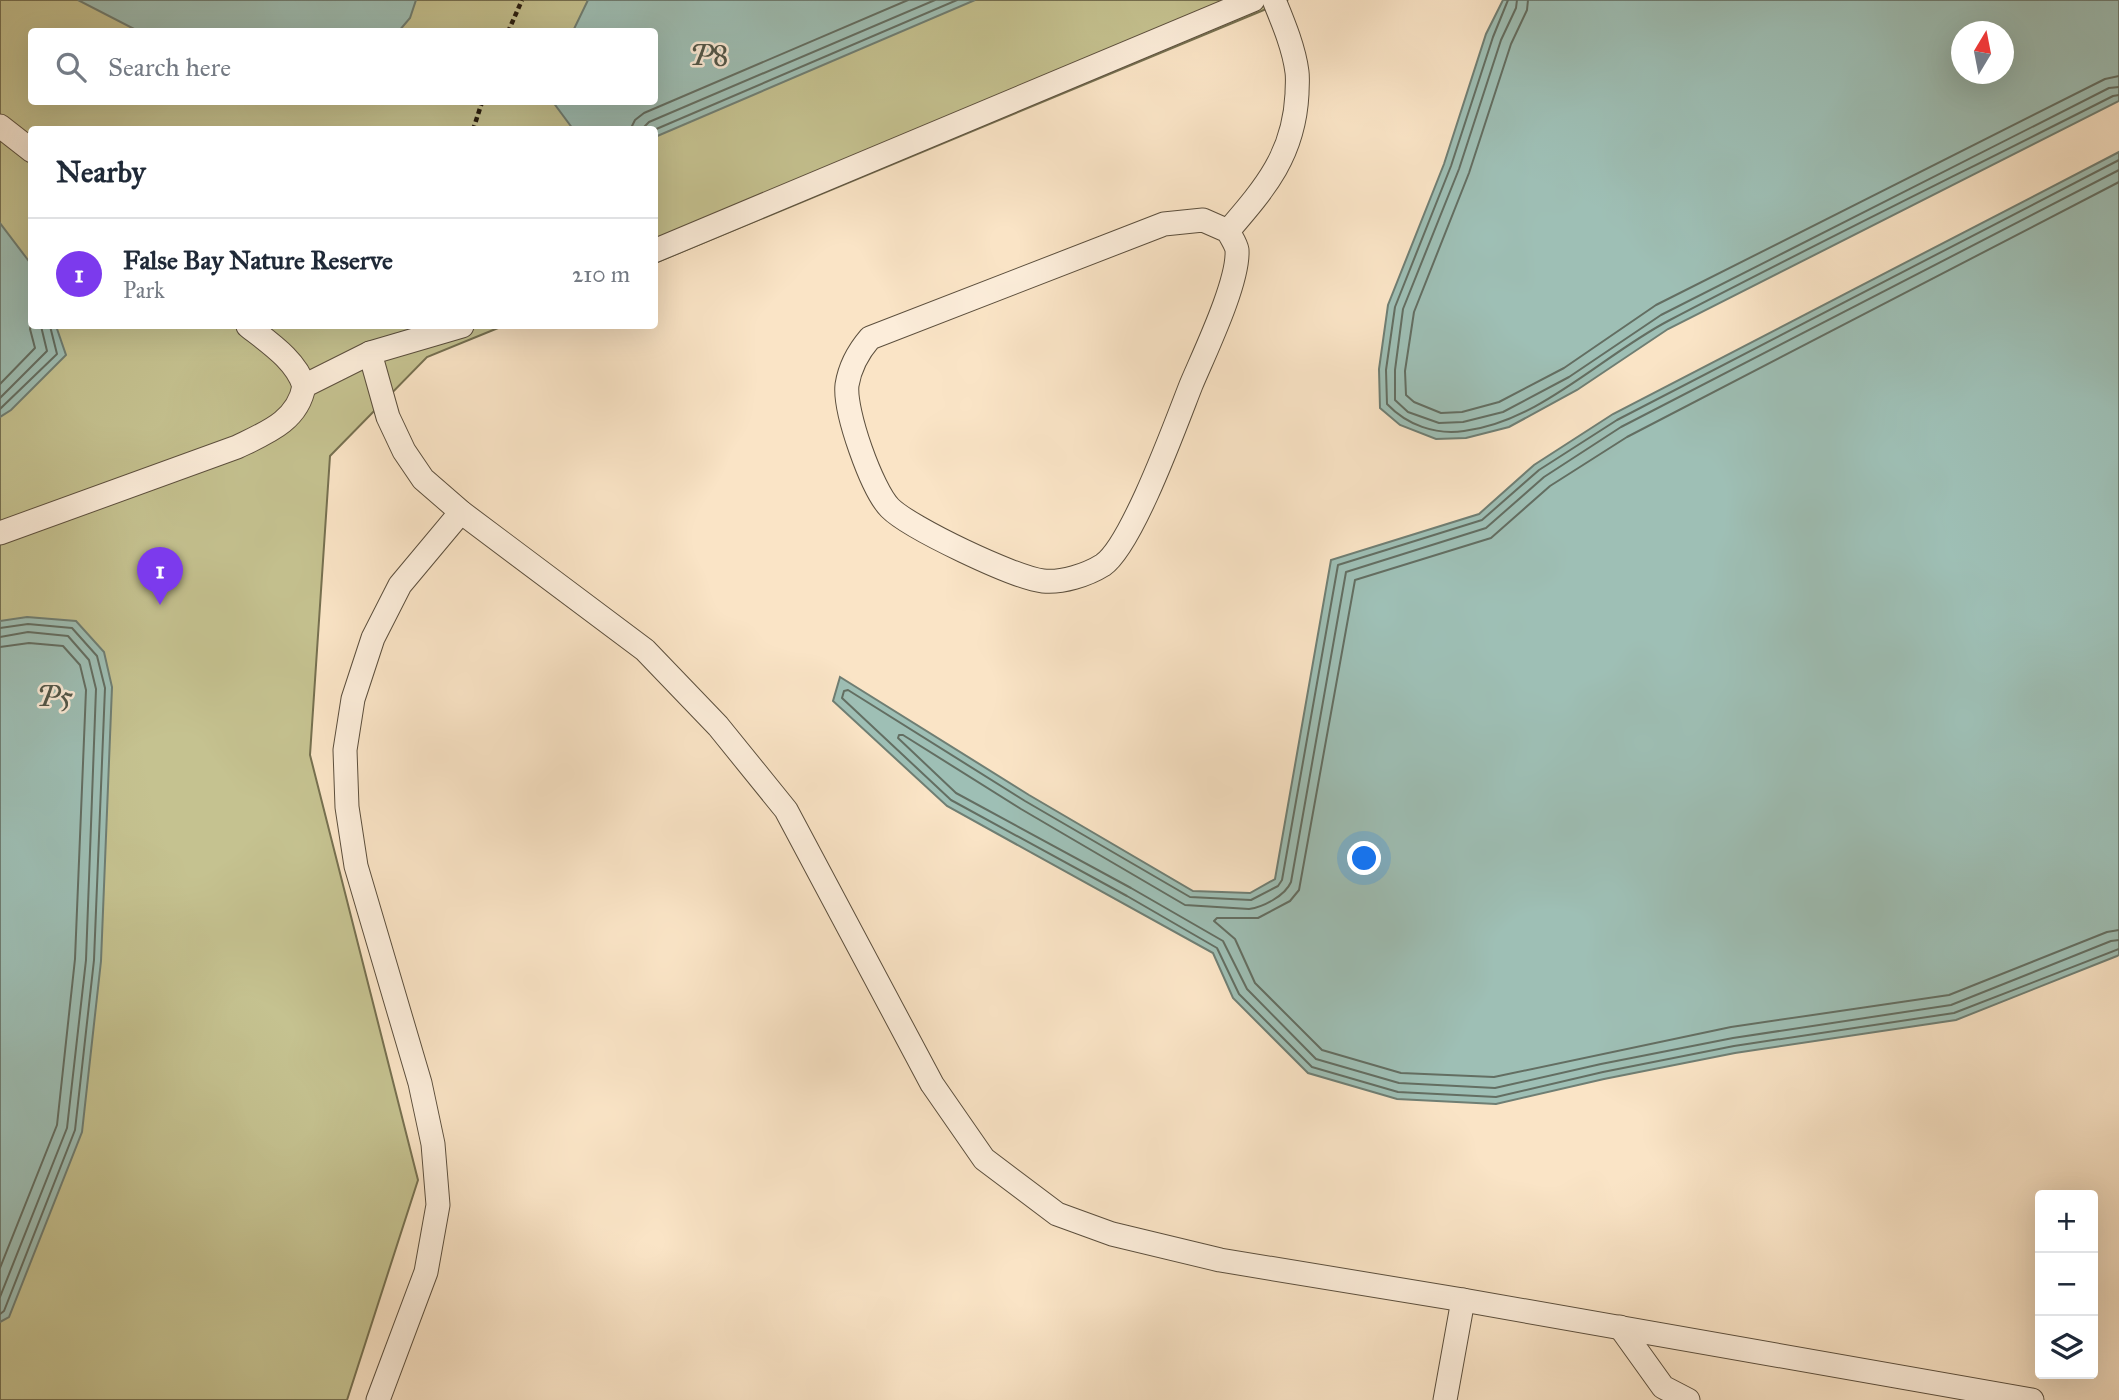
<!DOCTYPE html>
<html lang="en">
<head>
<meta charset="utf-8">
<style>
  :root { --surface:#fff; --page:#f6f6f7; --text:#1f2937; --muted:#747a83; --line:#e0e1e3; --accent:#7c3aed }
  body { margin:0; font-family:"IM FELL Great Primer",serif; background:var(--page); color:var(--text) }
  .controls { position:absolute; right:21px; bottom:21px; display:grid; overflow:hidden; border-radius:7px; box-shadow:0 7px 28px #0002 }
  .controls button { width:63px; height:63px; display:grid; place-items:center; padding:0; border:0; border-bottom:2px solid var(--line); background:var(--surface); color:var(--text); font:35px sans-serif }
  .compass { position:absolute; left:1951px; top:21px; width:63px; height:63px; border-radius:50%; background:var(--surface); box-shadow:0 7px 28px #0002; rotate:10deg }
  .you { position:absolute; left:1365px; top:859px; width:24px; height:24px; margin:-18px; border:5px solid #fff; border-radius:50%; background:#1a73e8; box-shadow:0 0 0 10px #1a73e833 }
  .badge { display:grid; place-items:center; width:46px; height:46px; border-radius:50%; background:var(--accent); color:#fff; font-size:23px; font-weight:700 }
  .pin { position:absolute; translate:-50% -58px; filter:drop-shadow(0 2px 4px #0008) }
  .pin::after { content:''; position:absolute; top:37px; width:24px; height:21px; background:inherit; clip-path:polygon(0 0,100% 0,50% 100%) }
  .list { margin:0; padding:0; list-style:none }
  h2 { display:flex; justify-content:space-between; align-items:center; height:91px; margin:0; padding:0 28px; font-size:30px }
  h2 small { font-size:23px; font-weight:400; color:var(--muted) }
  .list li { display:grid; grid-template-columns:46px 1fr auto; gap:21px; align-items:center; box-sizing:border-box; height:112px; padding:0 28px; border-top:2px solid var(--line) }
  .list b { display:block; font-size:26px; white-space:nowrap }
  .list p { margin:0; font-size:23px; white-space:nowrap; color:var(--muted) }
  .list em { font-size:23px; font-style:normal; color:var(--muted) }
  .icon { flex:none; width:38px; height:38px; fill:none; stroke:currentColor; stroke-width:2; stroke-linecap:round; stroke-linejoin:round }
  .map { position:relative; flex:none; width:2119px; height:1400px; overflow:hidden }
  .search { position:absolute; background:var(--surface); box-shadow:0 7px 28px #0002; left:28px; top:28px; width:630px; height:77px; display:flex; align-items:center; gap:18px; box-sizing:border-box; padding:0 24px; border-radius:7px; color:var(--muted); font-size:26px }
  .panel { position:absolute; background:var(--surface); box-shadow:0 7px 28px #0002; left:28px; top:126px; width:630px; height:203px; border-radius:7px }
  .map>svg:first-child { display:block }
</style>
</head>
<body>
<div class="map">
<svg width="2119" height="1400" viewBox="0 0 2119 1400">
  <rect width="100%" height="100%" fill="#fae4c6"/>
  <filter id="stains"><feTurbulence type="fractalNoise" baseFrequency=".00286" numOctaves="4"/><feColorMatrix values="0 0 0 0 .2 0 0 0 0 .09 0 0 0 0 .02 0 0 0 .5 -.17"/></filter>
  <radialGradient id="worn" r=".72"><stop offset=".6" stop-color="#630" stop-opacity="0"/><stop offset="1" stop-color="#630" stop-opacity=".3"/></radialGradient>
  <path fill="#c5c290" stroke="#767050" stroke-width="2" fill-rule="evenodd" d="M0 0H1288L655 263 654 130H32V326H503L427 357 330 456 310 755 418 1180 347 1400H0ZM32 32H654V102H32Z"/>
  <g fill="#9ebfb5" stroke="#6f7e73" stroke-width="2" fill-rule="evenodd">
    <polygon points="78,0 416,0 410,18 399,31 138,31"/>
    <polygon points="588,0 975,0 655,137 654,130 573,129 553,102 654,102 654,32 573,31"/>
    <path d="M1503 0H2119V101L1668 329 1577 390 1509 427 1466 438 1436 439 1400 425 1380 408 1379 369 1388 305 1444 164 1486 34ZM1962 32H2004V74H1962Z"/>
    <polygon points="2119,152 2119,955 2117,956 1956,1020 1735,1053 1604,1079 1496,1104 1397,1099 1308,1073 1233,998 1213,953 947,806 833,701 840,677 1029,795 1193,891 1250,893 1275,879 1331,560 1479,514 1534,465 1613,414"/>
    <polygon points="0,223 31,264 32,326 56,326 66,355 11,410 0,417"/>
    <polygon points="27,617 76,621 104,652 112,687 101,961 82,1132 9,1317 0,1322 0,621"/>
  </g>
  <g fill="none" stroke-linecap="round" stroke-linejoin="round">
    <g stroke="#636e62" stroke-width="2">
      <path d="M1508 0 1493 37 1451 166 1395 307 1386 370 1387 404C1407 425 1435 435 1464 431 1539 422 1603 355 1668 321 1815 244 1965 171 2113 96L2119 95"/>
      <polyline points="1517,0 1516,8 1501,40 1459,169 1403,309 1395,370 1395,400 1408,412 1439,423 1463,422 1503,412 1569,377 1661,315 2109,88 2119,87"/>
      <polyline points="1528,0 1527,10 1511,44 1469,173 1414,312 1405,371 1406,395 1414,402 1441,413 1462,412 1499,402 1564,368 1656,305 2105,79 2119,76"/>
      <polyline points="630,130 635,120 644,113 908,0"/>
      <polyline points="641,130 649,122 935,0"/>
      <polyline points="654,130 957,0"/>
      <polyline points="2119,160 1617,420 1539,470 1482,520 1338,565 1282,880 1278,886 1251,900 1190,897 1025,801 848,690 844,691 842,698 951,800 1127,896 1217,948 1239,994 1312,1067 1398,1092 1496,1097 1603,1072 1734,1046 1954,1013 2119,949"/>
      <path d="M2119 170 1621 427 1544 477 1486 528 1346 572 1291 882C1285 896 1263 907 1249 909L1185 905 1021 809 903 735H899L898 738 956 793 1131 888 1223 941 1247 989 1316 1059 1399 1083 1495 1088 1601 1064 1733 1038 1951 1005 2111 941 2119 940"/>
      <polyline points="2119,182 1627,437 1550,486 1491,538 1355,580 1299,890 1290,901 1258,918 1217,918 1214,921 1235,939 1255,983 1322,1050 1401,1073 1494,1077 1731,1027 1949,995 2107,932 2119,930"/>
      <polyline points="0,384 35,348 30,329 32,319"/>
      <polyline points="0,398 47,351 41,326"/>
      <polyline points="0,409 57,354 50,326"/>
      <polyline points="0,628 28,624 72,628 97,656 105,688 94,960 75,1130 4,1311 0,1314"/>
      <polyline points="0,637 28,632 68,636 89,660 96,689 86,960 67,1128 0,1297"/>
      <polyline points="0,647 29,643 63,646 80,665 86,690 75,959 57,1125 0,1268"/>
    </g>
    <defs>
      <g id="lane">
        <polyline points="0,126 32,151"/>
        <path d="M1203 220 1228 231C1231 237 1236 244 1237 250 1239 282 1204 354 1191 385 1176 423 1132 545 1103 565 1087 575 1062 583 1043 581 1015 578 910 528 890 508 872 490 844 411 847 385 850 366 858 352 870 338L1164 224Z"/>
        <path d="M1228 231C1266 187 1294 154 1297 94 1297 87 1298 79 1297 72 1294 48 1283 22 1274 0"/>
        <polyline points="654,251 1253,0"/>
        <path d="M248 326C268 342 296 360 304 386"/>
        <polyline points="370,353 388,417 404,451 423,479 461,512 645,650 718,726 786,810 932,1084 984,1159 1057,1214 1112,1234 1220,1260 1463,1300 2032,1400"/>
        <path d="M0 533 237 447C266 433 298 421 304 386L370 353 462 326"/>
        <polyline points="1620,1327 1663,1387 1688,1400"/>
        <polyline points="378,1400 426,1272 438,1205 433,1144 420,1083 356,866 347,807 345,750 353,699 373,638 400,585 461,512"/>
        <polyline points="1445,1400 1463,1300"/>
      </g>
    </defs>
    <use href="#lane" stroke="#5c4f3d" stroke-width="25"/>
    <g stroke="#281d0f" stroke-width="4.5" stroke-dasharray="5 3.5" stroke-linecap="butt">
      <polyline points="508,32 522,0"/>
      <polyline points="473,130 482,102"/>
    </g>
    <use href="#lane" stroke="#fcedda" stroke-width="23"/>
  </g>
  <g text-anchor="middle" stroke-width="5" stroke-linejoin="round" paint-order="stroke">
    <g font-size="30" font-style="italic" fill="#515649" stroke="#fcedda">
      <text x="709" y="65">P8</text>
      <text x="55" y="706">P5</text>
    </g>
  </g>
  <rect width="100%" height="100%" filter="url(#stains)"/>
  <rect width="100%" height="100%" fill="url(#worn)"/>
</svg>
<div class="controls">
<button>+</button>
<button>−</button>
<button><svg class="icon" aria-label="layers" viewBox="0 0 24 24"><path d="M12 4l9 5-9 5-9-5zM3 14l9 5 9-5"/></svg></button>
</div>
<svg class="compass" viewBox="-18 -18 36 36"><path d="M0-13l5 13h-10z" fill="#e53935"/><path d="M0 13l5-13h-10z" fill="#747a83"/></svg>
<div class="you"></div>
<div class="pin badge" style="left:160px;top:605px">1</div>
<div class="search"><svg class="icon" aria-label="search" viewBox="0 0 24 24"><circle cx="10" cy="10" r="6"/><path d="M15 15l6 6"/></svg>Search here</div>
<section class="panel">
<h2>Nearby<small></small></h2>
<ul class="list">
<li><span class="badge">1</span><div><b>False Bay Nature Reserve</b><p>Park</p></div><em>210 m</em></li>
</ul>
</section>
</div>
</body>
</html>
